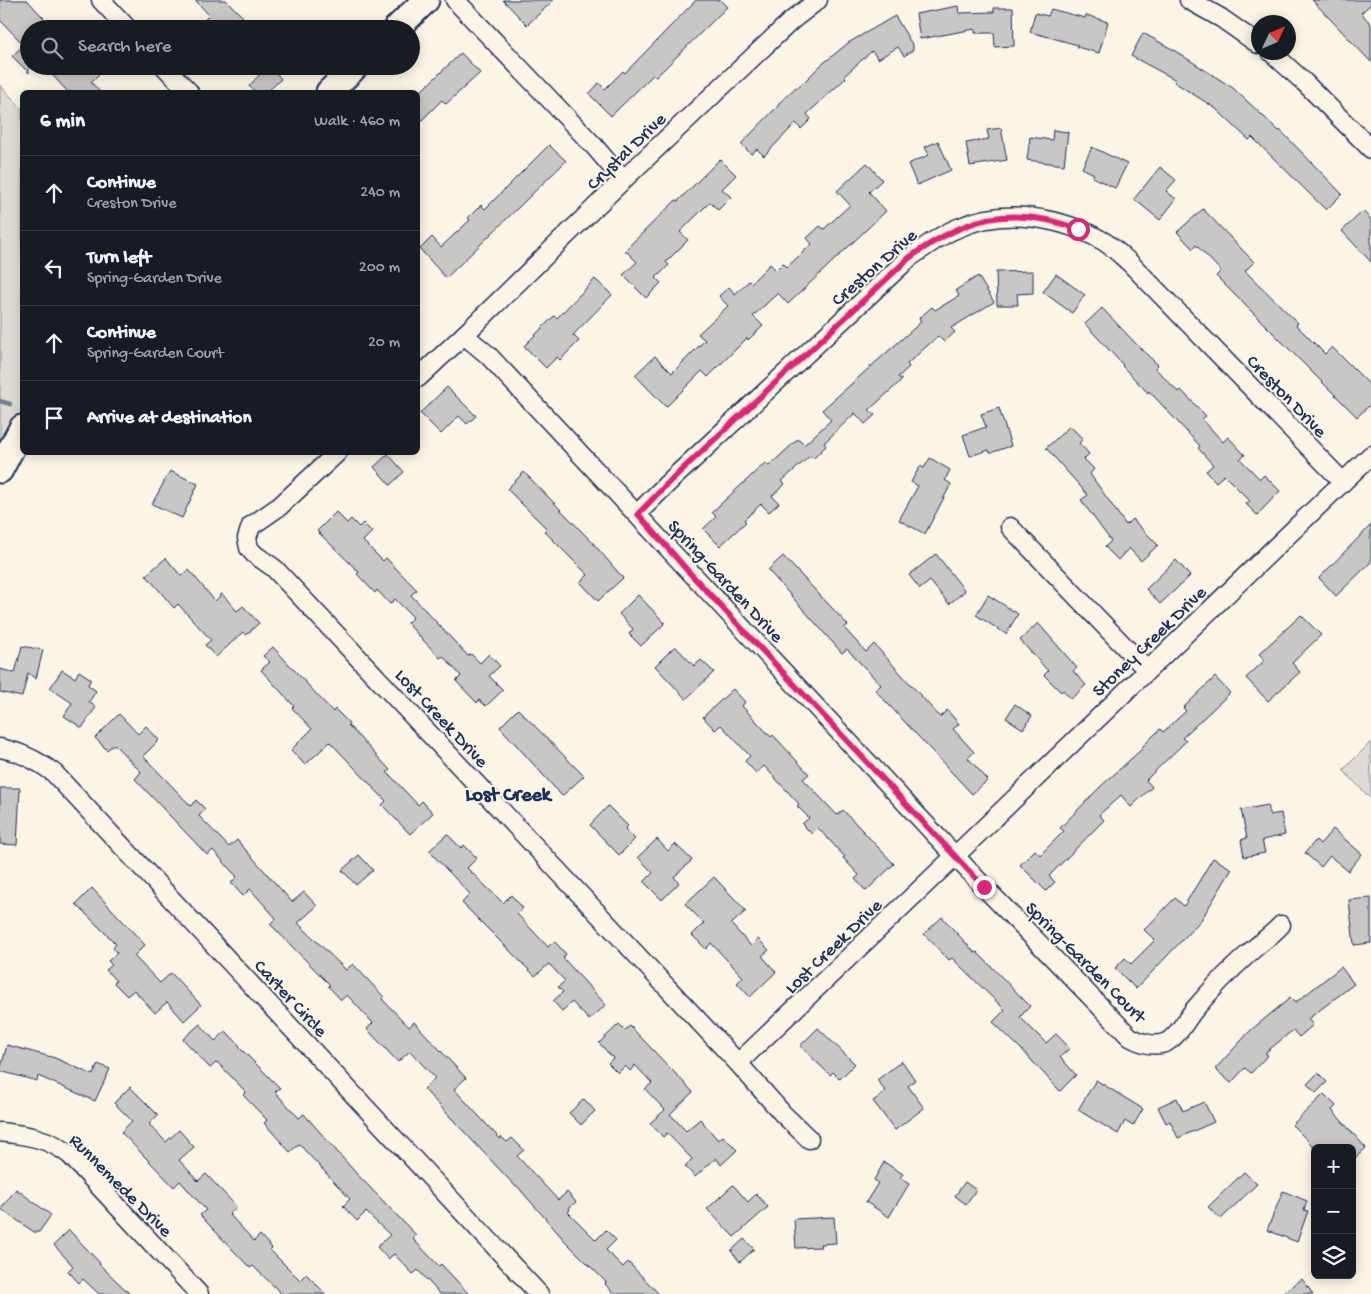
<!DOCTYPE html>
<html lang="en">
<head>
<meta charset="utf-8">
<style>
  :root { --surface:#171b24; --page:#242831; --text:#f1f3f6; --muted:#9ea1a6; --line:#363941 }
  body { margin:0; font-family:"Gochi Hand",sans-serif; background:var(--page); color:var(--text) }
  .controls { position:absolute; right:15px; bottom:15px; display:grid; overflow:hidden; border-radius:8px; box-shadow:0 2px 12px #0003 }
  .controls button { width:45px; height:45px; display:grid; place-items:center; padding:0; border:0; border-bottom:1px solid var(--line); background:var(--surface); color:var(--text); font:25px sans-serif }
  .compass { position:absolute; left:1251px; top:15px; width:45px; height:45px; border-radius:50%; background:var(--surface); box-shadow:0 2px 12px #0003; rotate:46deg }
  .stop { position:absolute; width:15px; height:15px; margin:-11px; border:4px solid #db2777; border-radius:50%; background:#fff }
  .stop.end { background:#db2777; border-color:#fff; box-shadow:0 1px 5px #0008 }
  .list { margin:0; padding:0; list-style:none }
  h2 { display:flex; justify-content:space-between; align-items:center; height:65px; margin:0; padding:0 20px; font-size:21px }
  h2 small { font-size:16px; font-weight:400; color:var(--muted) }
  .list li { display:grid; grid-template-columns:32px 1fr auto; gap:15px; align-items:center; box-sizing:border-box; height:75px; padding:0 20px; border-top:1px solid var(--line) }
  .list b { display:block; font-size:19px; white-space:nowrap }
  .list p { margin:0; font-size:16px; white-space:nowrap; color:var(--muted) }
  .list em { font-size:16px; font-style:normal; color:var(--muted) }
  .icon { flex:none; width:28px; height:28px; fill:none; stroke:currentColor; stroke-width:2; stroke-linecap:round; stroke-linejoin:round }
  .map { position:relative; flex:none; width:1371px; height:1294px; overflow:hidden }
  .search { position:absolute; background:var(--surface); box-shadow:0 2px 12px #0003; left:20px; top:20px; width:400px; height:55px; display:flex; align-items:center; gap:12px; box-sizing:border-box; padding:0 18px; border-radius:28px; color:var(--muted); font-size:19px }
  .panel { position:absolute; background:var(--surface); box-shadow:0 2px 12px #0003; left:20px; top:90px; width:400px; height:365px; border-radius:8px }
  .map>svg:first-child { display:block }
</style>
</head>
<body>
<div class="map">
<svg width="1371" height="1294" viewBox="0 0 1371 1294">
  <rect width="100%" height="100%" fill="#fcf5e5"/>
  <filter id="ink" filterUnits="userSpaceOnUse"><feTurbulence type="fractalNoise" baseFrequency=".02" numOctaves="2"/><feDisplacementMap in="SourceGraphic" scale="10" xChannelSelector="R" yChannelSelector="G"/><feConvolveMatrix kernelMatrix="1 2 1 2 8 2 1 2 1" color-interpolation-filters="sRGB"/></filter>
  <g filter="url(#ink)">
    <g fill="#dfdbd4" stroke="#7d8599">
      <polygon points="0,85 22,109 22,428 0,470"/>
      <polygon points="1371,742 1371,799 1343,770"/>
    </g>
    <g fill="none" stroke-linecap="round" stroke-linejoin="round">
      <polyline stroke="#767f94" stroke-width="4.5" points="0,401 10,404"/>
    </g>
    <g fill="#c8c7c6" stroke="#1b2f5e">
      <polygon points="0,0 27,0 54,29 29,29 29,73 12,56 24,45 0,20"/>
      <polygon points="195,0 226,0 255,29 196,29 209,15"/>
      <polygon points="503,0 554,0 527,25"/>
      <polygon points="696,0 720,0 727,7 656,77 653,75 611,116 589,94 599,83 605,89 623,71 625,73"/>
      <polygon points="1312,0 1371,0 1371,4 1361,13 1371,24 1371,62"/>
      <polygon points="958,6 959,13 994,12 994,8 1013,8 1014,46 995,47 994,33 975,33 975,29 920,39 916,14"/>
      <polygon points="1051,9 1085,18 1086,15 1108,22 1099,53 1077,47 1078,45 1030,32 1035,13 1048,16"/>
      <polygon points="895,16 913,46 913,50 904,56 898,47 878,59 872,51 844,76 846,78 807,114 811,119 801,129 796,123 764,156 757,149 751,154 741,144 779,105 778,104 796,87 798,88 820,66 848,43"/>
      <polygon points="1143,33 1172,49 1233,88 1279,131 1280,130 1342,194 1326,210 1252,137 1249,140 1215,108 1174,82 1176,80 1131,56"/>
      <polygon points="461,53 480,73 446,104 442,100 418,124 418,94"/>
      <polygon points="44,66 94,66 100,73 91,82 100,92 68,92"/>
      <polygon points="268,66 270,66 281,79 267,92 256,92 249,86"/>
      <polygon points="1001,128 1007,160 970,166 966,143 989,139 987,130"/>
      <polygon points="1053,130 1068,132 1064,165 1027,160 1030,137 1052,140"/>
      <polygon points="938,141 951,170 917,185 908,164 929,155 925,147"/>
      <polygon points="549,145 566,161 446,278 420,249 432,237 441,247 470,220 468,218 481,205 485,209"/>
      <polygon points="1092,147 1127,164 1115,188 1092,177 1094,174 1082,168"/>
      <polygon points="720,159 736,175 722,189 731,197 718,210 710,202 680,232 688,240 666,262 669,265 656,278 661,283 646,298 623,275 637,262 625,250 676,200 678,201"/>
      <polygon points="867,163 882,180 869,192 886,211 788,304 778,293 753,316 763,326 748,340 747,338 708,377 702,371 666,407 635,375 655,356 672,373 705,340 698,334 728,306 719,296 729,287 735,294 749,281 751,283 770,264 776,270 783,263 787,267 812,244 807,238 820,226 824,229 850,205 837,191"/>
      <polygon points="1160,167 1176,180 1166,191 1176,199 1160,220 1134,199"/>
      <polygon points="1203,209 1254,262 1245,271 1298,323 1296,325 1325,354 1332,347 1371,386 1371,404 1357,417 1216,276 1221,271 1196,245 1193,249 1177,232"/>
      <polygon points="1363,211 1371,220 1371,262 1342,231"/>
      <polygon points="1033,271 1033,293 1017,294 1018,305 997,305 996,272"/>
      <polygon points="1056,274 1085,295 1072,313 1043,292"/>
      <polygon points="978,276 994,302 951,328 955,332 944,342 938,336 907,364 909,367 898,377 902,380 869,410 875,415 865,424 855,413 824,443 826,446 813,459 810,456 782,481 785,484 772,496 779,503 769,512 761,504 744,520 746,522 720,546 703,529 716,517 712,512 765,463 769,466 798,439 804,445 831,420 822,410 921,322 919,318 932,307 935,310 959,296 956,290"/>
      <polygon points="595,279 612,295 573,335 579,341 560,360 557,357 546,368 524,346 554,316 557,318"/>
      <polygon points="1102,308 1140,348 1158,365 1155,368 1178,392 1181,390 1206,416 1202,419 1223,442 1228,437 1245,455 1240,459 1260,479 1264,475 1280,491 1257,515 1246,504 1250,501 1224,475 1216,482 1206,471 1213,465 1198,448 1200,446 1149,391 1148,393 1122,366 1123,365 1085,324"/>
      <polygon points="447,387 476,416 467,424 459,416 441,434 420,413"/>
      <polygon points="999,408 1011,446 990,453 989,450 970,456 963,435 986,427 981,414"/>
      <polygon points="1070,426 1083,439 1079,443 1089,454 1084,459 1094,469 1090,474 1126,525 1132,519 1158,545 1141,561 1129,548 1118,560 1105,547 1111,541 1081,500 1088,495 1046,448"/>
      <polygon points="388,454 404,472 390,485 374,467"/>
      <polygon points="930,458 950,470 945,480 951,484 925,534 899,520 918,486 911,482 920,466 924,468"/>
      <polygon points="170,471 198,484 182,518 152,504"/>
      <polygon points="524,472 592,542 623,578 598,601 580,582 588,575 544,531 547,529 507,489"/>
      <polygon points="336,512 347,523 351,519 359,527 363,523 372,532 363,541 383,561 386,558 417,590 411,595 468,656 471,654 480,663 489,654 500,666 489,676 503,690 486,706 479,700 477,703 456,681 461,676 443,656 440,658 407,623 413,617 395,599 390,604 377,590 375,593 357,574 359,572 317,531"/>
      <polygon points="1371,525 1371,562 1336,596 1319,578"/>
      <polygon points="936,554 965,591 949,604 930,581 920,589 909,575"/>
      <polygon points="783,556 848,625 844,628 866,652 874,644 940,717 947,710 959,724 953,729 974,752 968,758 988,780 972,794 875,690 881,685 847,649 842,653 768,570"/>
      <polygon points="166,558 181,576 189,570 215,601 222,594 237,611 243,606 259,623 246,635 243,632 216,657 205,645 211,640 178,604 174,608 146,575"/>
      <polygon points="1176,560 1190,576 1160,604 1146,589"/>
      <polygon points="638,595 665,623 641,646 629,634 633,629 619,614"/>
      <polygon points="988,595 1018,614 1006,634 976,615"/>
      <polygon points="1301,615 1321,635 1292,663 1300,672 1268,701 1246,678 1265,660 1259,654"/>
      <polygon points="1038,623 1077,668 1073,671 1086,685 1071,699 1063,690 1061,692 1044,675 1048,671 1020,640"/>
      <polygon points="22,646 43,650 36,679 28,673 22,697 0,692 0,669 15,673"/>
      <polygon points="675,646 694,666 701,660 714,672 686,699 655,666"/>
      <polygon points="273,647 333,712 335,709 349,723 348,725 390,770 387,772 418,805 422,801 433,813 410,834 382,805 386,801 330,742 305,765 291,750 312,729 292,708 294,706 261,670 270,662 263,656"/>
      <polygon points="62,670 75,678 79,671 91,679 88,685 96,691 89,702 96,707 82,728 64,716 72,703 50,688"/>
      <polygon points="1215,677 1230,693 1182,738 1186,741 1146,780 1152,787 1131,807 1121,795 1099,815 1104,820 1049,876 1055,882 1046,891 1020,865 1035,850 1040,855 1064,831 1060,828 1099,788 1142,749 1141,748 1160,729 1163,732 1186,711 1183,708"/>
      <polygon points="733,689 745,702 742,706 771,737 773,735 809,774 803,779 837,815 843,810 894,864 866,891 855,879 859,875 843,858 845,857 818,828 812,834 802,824 809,818 797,806 799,804 764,766 756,773 745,761 750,756 721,725 715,730 703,717"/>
      <polygon points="1015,704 1032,716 1023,729 1006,718"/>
      <polygon points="518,709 584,776 562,796 500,727"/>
      <polygon points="119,714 138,734 146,726 159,740 143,756 191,806 196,800 205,809 199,816 229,847 237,840 292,902 304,892 317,906 298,923 346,970 353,964 384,997 382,999 409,1027 414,1022 466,1078 454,1089 500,1139 501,1137 507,1142 512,1138 524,1150 517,1156 558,1200 567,1192 576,1202 569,1208 570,1210 568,1212 596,1240 606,1230 616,1240 606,1250 623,1267 628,1262 659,1294 614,1294 605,1284 606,1282 565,1241 517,1186 516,1187 424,1089 435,1078 410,1051 398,1062 367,1029 373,1023 347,995 341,1000 328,986 330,985 270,924 276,918 250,889 243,896 231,883 237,877 213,850 207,855 135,779 141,772 114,744 107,750 95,738"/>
      <polygon points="0,788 20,788 17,845 0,844"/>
      <polygon points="1268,805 1270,815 1281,813 1285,835 1262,840 1265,853 1244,857 1241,840 1247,838 1241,810"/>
      <polygon points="608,806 628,826 625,829 635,839 619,855 590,825"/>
      <polygon points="1333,829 1362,854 1348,871 1330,856 1321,867 1305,853 1316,840 1320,844"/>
      <polygon points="447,834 461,848 464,845 477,858 467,868 503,903 511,895 523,908 517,914 548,947 554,941 566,954 563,958 606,1005 589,1020 572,1002 562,1011 553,1001 563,992 558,987 565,981 549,964 535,976 462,903 470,894 429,851"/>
      <polygon points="657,839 668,851 675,844 692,860 674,877 679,883 662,900 644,882 653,873 638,857"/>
      <polygon points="359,855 373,870 356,885 342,870"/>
      <polygon points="1213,858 1232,869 1201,920 1136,989 1115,968 1125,958 1131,964 1155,940 1144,930 1175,898 1184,906"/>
      <polygon points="714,877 746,911 731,924 751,946 758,939 769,950 762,956 776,972 750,997 737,983 743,977 711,943 706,949 692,935 704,923 685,904"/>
      <polygon points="92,888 145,945 134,956 160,983 171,973 201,1005 184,1021 167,1002 155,1013 134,990 127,996 114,983 116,981 106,970 112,965 108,961 117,953 113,948 116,944 76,904"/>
      <polygon points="1371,898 1371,943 1354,945 1349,900"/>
      <polygon points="942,917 975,953 977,952 1030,1006 1020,1017 1046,1043 1056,1034 1070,1048 1060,1057 1076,1075 1060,1091 1021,1049 993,1022 1005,1010 952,958 949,960 924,934"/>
      <polygon points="1341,967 1354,984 1308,1019 1313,1025 1299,1037 1293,1030 1265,1053 1268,1055 1251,1073 1245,1068 1231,1083 1215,1069 1251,1030 1290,998 1295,1003"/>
      <polygon points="200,1024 215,1041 226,1031 240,1046 239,1047 280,1088 275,1092 299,1118 304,1114 355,1172 416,1235 413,1239 439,1266 441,1264 469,1294 440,1294 418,1270 413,1274 394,1254 388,1259 377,1247 390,1235 366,1212 357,1221 343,1206 350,1199 299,1144 290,1152 264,1123 267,1120 243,1095 246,1092 217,1062 210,1068 183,1039"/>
      <polygon points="619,1024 625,1030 630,1026 693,1092 670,1114 686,1131 700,1119 718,1140 723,1136 737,1150 721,1165 716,1158 695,1177 685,1166 692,1159 667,1133 663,1137 650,1123 665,1110 645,1089 652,1083 635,1065 630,1071 625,1066 618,1073 608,1063 613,1058 599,1043"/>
      <polygon points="818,1028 855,1064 840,1079 833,1072 830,1075 800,1046"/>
      <polygon points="7,1045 55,1058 93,1075 98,1064 110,1069 95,1101 38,1076 37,1081 0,1071"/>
      <polygon points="902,1061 915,1080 908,1086 924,1108 895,1130 873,1101 886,1092 877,1080"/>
      <polygon points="1318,1073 1327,1082 1316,1093 1307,1084"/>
      <polygon points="1096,1080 1143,1109 1133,1126 1125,1121 1118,1134 1078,1110"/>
      <polygon points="130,1087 158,1115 149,1124 166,1142 179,1130 194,1147 179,1160 198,1181 206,1174 237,1207 229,1214 254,1241 260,1235 272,1248 270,1250 300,1280 306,1274 326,1294 282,1294 253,1266 250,1268 213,1229 200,1215 206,1210 180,1181 174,1187 121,1132 132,1121 114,1103"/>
      <polygon points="1324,1094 1336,1106 1332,1110 1366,1148 1352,1161 1352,1148 1315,1148 1292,1125"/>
      <polygon points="1177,1098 1183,1111 1204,1102 1214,1122 1178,1138 1170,1121 1166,1123 1158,1107"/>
      <polygon points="584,1099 595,1111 581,1125 569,1113"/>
      <polygon points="884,1162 903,1174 900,1178 909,1184 889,1217 866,1202 878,1183 874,1180"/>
      <polygon points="1244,1172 1257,1184 1221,1219 1208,1207"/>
      <polygon points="965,1182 976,1190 966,1204 955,1196"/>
      <polygon points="733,1185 748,1202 756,1194 768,1207 734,1237 707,1209"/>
      <polygon points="16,1189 51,1215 39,1232 34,1232 1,1209"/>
      <polygon points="1283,1191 1307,1201 1304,1210 1308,1211 1297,1242 1267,1230"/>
      <polygon points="834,1217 836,1243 820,1244 821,1247 796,1248 794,1219"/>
      <polygon points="69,1230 100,1263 99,1264 130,1294 99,1294 83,1279 79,1283 68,1271 73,1266 54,1245"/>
      <polygon points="744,1239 754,1249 740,1262 731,1251"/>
      <polygon points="1302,1279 1313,1294 1282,1294"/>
    </g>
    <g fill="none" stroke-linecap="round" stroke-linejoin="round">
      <defs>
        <g id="street">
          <polyline points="101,0 128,29"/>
          <polyline points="455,0 594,146 623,180"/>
          <polyline points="1189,0 1221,18 1258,44"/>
          <polyline points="1271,52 1304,82 1371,149"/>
          <polyline points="164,66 189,92"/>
          <path d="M464 335 488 355 984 887 1130 1037C1141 1043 1154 1048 1167 1042 1179 1035 1185 1021 1194 1010 1210 991 1228 972 1247 955 1258 944 1271 936 1281 925"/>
          <polyline points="418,378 464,335 623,180 791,21 818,0"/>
          <polyline points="338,452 280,506 251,526 247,538 249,548 254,554 274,568 738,1063 783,1114 809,1139"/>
          <path d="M637 514 670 481 909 258C925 247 940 235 958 228 1004 207 1061 217 1103 241 1113 247 1121 255 1130 263L1343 482"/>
          <polyline points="1010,527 1147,670"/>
          <path d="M0 748C21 752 37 760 54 773L539 1294"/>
          <polyline points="738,1063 955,856 1371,455"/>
          <path d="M0 1132C26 1135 49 1138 70 1155L199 1294"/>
        </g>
        <g id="secondary">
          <polyline points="396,29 426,0"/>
          <polyline points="329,92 356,66"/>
          <polyline points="0,470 22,428"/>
        </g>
      </defs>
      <use href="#street" stroke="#1b2f5e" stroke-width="21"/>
      <use href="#secondary" stroke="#1b2f5e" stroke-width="29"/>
      <use href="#street" stroke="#fcf5e5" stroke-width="18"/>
      <use href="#secondary" stroke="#fcf5e5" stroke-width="25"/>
    </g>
  </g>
  <g fill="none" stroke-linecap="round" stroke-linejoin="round" filter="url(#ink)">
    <path stroke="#db2777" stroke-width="6" d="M984 887 687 570 638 514 670 481 909 258C966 217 1010 204 1078 229"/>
  </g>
  <g text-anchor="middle" stroke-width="4" stroke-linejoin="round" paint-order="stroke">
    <g font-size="19" fill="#1b2f5e" stroke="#fcf5e5">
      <text transform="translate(625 150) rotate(-44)" y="7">Crystal Drive</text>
      <text transform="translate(873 266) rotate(-41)" y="7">Creston Drive</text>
      <text transform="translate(1288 395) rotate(46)" y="7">Creston Drive</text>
      <text transform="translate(727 580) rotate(47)" y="7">Spring-Garden Drive</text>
      <text transform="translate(1148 640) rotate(-44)" y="7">Stoney Creek Drive</text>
      <text transform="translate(443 717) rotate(47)" y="7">Lost Creek Drive</text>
      <text transform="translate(832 945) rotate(-44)" y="7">Lost Creek Drive</text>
      <text transform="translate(1087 961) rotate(45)" y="7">Spring-Garden Court</text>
      <text transform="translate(292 997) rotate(47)" y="7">Carter Circle</text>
      <text transform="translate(122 1184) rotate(45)" y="7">Runnemede Drive</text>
    </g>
    <g font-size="20" font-weight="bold" fill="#1b2f5e" stroke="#fcf5e5">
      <text x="508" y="800">Lost Creek</text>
    </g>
  </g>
</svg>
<div class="controls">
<button>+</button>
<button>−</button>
<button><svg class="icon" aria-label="layers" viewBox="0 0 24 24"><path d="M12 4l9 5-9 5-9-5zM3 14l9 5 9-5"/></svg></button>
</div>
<svg class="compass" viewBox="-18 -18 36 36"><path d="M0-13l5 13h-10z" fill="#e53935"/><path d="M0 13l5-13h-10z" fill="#9ea1a6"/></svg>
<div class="stop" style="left:1078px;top:229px"></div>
<div class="stop end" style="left:984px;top:887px"></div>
<div class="search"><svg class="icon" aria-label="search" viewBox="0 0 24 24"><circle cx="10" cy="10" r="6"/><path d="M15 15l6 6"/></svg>Search here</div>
<section class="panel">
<h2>6 min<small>Walk · 460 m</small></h2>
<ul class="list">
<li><svg class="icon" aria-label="ahead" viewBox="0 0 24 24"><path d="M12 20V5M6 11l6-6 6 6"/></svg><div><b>Continue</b><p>Creston Drive</p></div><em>240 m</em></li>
<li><svg class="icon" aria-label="left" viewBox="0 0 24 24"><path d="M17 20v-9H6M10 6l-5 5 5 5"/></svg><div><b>Turn left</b><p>Spring-Garden Drive</p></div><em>200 m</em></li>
<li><svg class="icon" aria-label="ahead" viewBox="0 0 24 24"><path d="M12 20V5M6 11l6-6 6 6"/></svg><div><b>Continue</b><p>Spring-Garden Court</p></div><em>20 m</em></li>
<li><svg class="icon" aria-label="arrive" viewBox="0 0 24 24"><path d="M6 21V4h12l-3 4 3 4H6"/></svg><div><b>Arrive at destination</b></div></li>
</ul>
</section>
</div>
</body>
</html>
